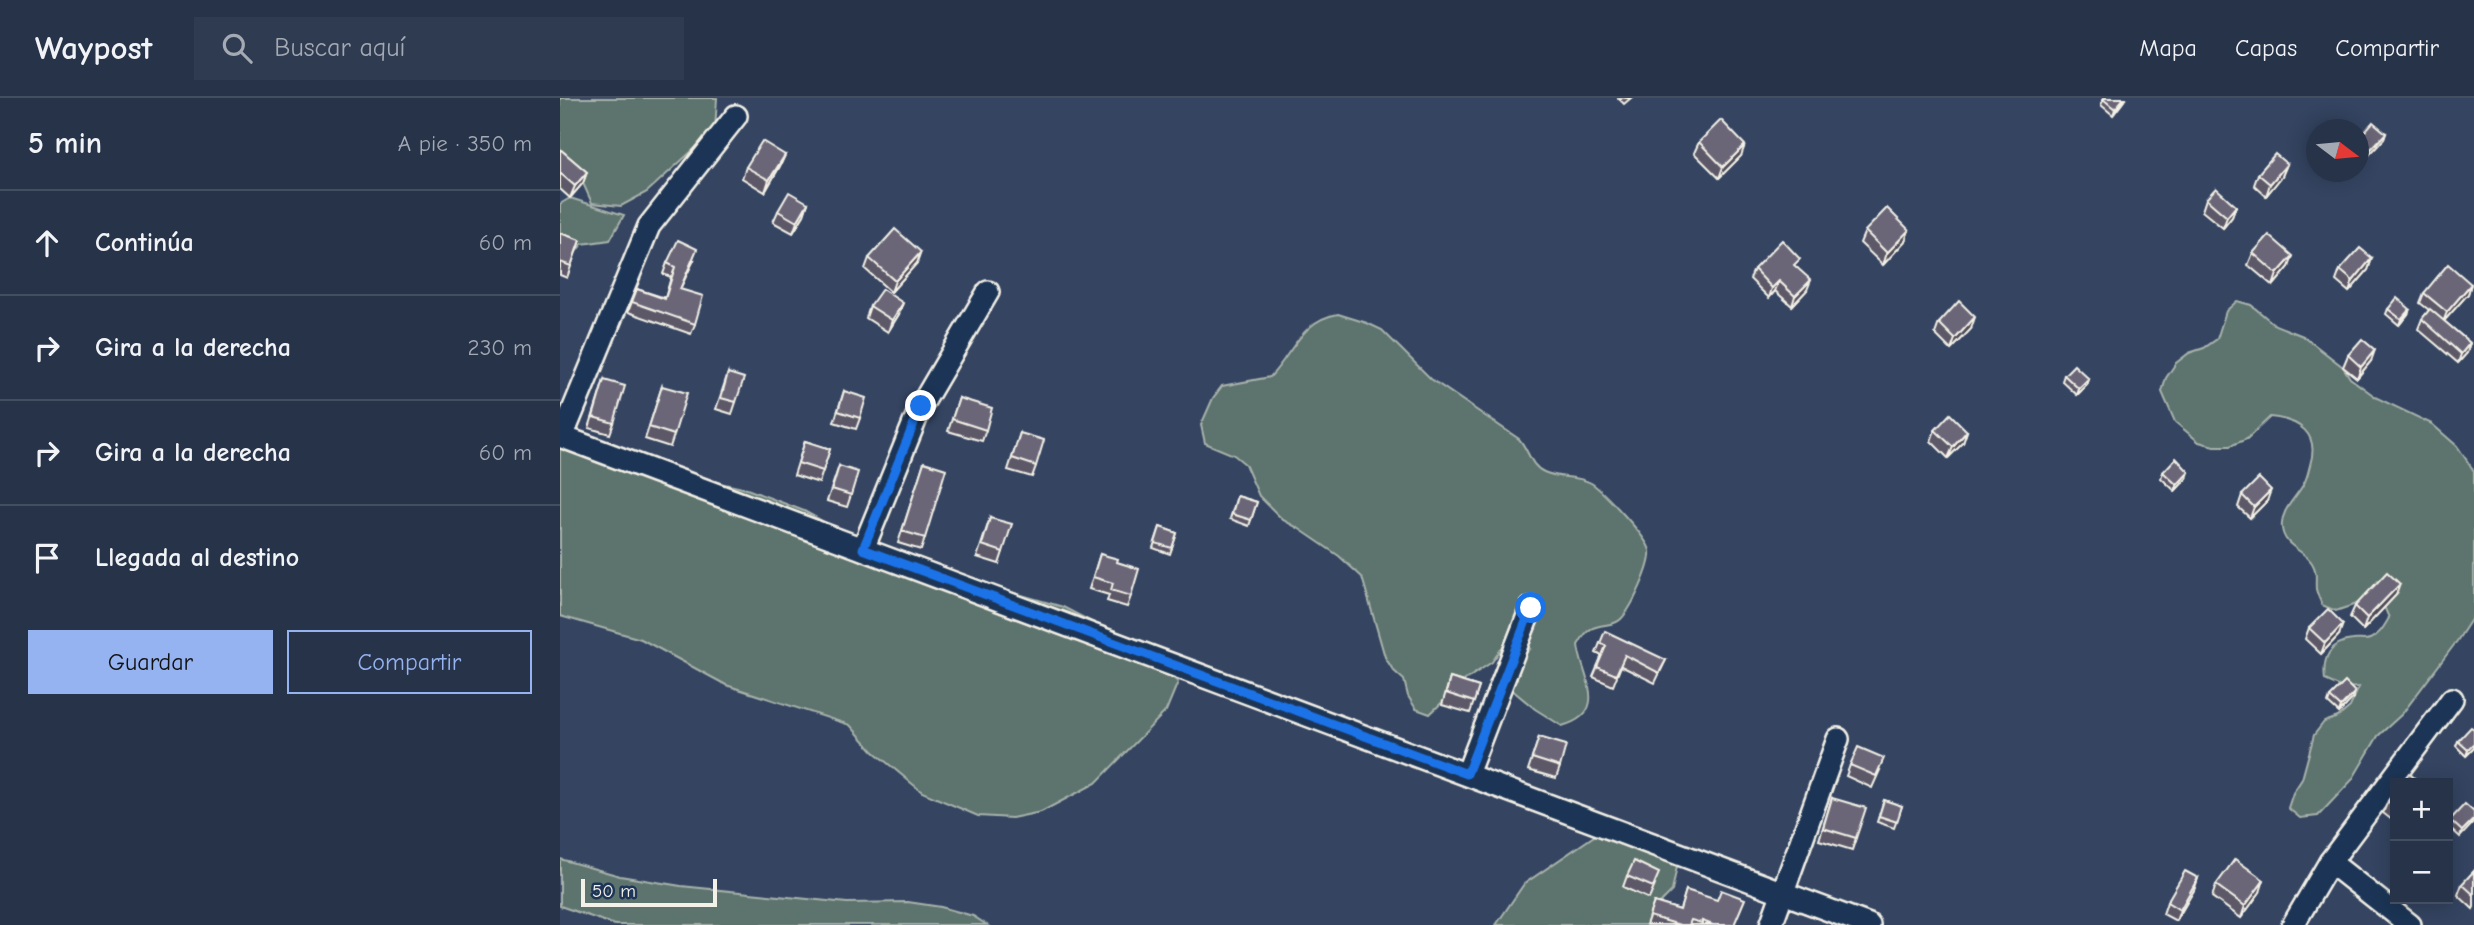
<!DOCTYPE html>
<html lang="es">
<head>
<meta charset="utf-8">
<style>
  :root { --surface:#273349; --page:#2f3b50; --text:#f1f3f6; --muted:#a4aab4; --line:#434e61; --accent:#95b2f1 }
  body { margin:0; font-family:"Comic Neue",sans-serif; background:var(--page); color:var(--text) }
  .controls { position:absolute; right:21px; bottom:21px; display:grid; overflow:hidden; border-radius:0px; box-shadow:0 4px 18px #0003 }
  .controls button { width:63px; height:63px; display:grid; place-items:center; padding:0; border:0; border-bottom:2px solid var(--line); background:var(--surface); color:var(--text); font:35px sans-serif }
  .compass { position:absolute; left:1746px; top:21px; width:63px; height:63px; border-radius:50%; background:var(--surface); box-shadow:0 4px 18px #0003; rotate:106deg }
  .scale { position:absolute; left:21px; bottom:18px; width:136px; box-sizing:border-box; padding-left:7px; border:4px solid #f4f1e8; border-top:0; font-size:19px; line-height:24px; white-space:nowrap; color:#f4f1e8; -webkit-text-stroke:5px #1d3557; paint-order:stroke }
  .stop { position:absolute; width:21px; height:21px; margin:-16px; border:5px solid #1a73e8; border-radius:50%; background:#fff }
  .stop.end { background:#1a73e8; border-color:#fff; box-shadow:0 2px 7px #0008 }
  .list { margin:0; padding:0; list-style:none }
  h2 { display:flex; justify-content:space-between; align-items:center; height:91px; margin:0; padding:0 28px; font-size:30px }
  h2 small { font-size:23px; font-weight:400; color:var(--muted) }
  .list li { display:grid; grid-template-columns:46px 1fr auto; gap:21px; align-items:center; box-sizing:border-box; height:105px; padding:0 28px; border-top:2px solid var(--line) }
  .list b { display:block; font-size:26px; white-space:nowrap }
  .list em { font-size:23px; font-style:normal; color:var(--muted) }
  .actions { display:flex; gap:14px; padding:21px 28px }
  .actions a { flex:1; padding:16px 0; border:2px solid var(--accent); border-radius:0px; text-align:center; font-size:24px; color:var(--accent) }
  .actions .main { background:var(--accent); color:#111 }
  .icon { flex:none; width:38px; height:38px; fill:none; stroke:currentColor; stroke-width:2; stroke-linecap:round; stroke-linejoin:round }
  .map { position:relative; flex:none; width:1914px; height:827px; overflow:hidden }
  header { display:flex; align-items:center; gap:42px; box-sizing:border-box; height:98px; padding:0 35px; background:var(--surface); border-bottom:2px solid var(--line) }
  header strong { font-size:33px }
  nav { display:flex; gap:38px; margin-inline-start:auto; font-size:24px }
  .search { width:490px; height:63px; background:var(--page); display:flex; align-items:center; gap:18px; box-sizing:border-box; padding:0 24px; border-radius:0px; color:var(--muted); font-size:26px }
  main { display:flex }
  aside { flex:1; background:var(--surface) }
  .map>svg:first-child { display:block }
</style>
</head>
<body>
<header>
<strong>Waypost</strong>
<div class="search"><svg class="icon" aria-label="search" viewBox="0 0 24 24"><circle cx="10" cy="10" r="6"/><path d="M15 15l6 6"/></svg>Buscar aquí</div>
<nav><a>Mapa</a><a>Capas</a><a>Compartir</a></nav>
</header>
<main>
<aside>
<h2>5 min<small>A pie · 350 m</small></h2>
<ul class="list">
<li><svg class="icon" aria-label="ahead" viewBox="0 0 24 24"><path d="M12 20V5M6 11l6-6 6 6"/></svg><div><b>Continúa</b></div><em>60 m</em></li>
<li><svg class="icon" aria-label="right" viewBox="0 0 24 24"><path d="M7 20v-9h11M14 6l5 5-5 5"/></svg><div><b>Gira a la derecha</b></div><em>230 m</em></li>
<li><svg class="icon" aria-label="right" viewBox="0 0 24 24"><path d="M7 20v-9h11M14 6l5 5-5 5"/></svg><div><b>Gira a la derecha</b></div><em>60 m</em></li>
<li><svg class="icon" aria-label="arrive" viewBox="0 0 24 24"><path d="M6 21V4h12l-3 4 3 4H6"/></svg><div><b>Llegada al destino</b></div></li>
</ul>
<div class="actions"><a class="main">Guardar</a><a>Compartir</a></div>
</aside>
<div class="map">
<svg width="1914" height="827" viewBox="0 0 1914 827">
  <rect width="100%" height="100%" fill="#344461"/>
  <filter id="ink" filterUnits="userSpaceOnUse"><feTurbulence type="fractalNoise" baseFrequency=".0143" numOctaves="2"/><feDisplacementMap in="SourceGraphic" scale="14" xChannelSelector="R" yChannelSelector="G"/><feConvolveMatrix kernelMatrix="1 2 1 2 8 2 1 2 1" color-interpolation-filters="sRGB"/></filter>
  <g filter="url(#ink)">
    <g fill="#5d736e" stroke="#a8b2ab" stroke-width="2">
      <polygon points="0,0 157,0 155,32 87,94 61,108 32,105 23,85 0,65"/>
      <polygon points="10,100 64,117 50,142 22,146 16,154 0,148 0,106"/>
      <path d="M1677 203 1691 207 1715 227 1743 238 1783 269 1790 280 1817 300 1872 326 1897 348 1914 373V517L1897 543 1842 616 1818 638 1792 682 1758 718 1740 720 1728 710 1733 695 1742 681 1754 637 1764 624 1778 619 1790 609 1799 589 1783 590 1765 582C1762 560 1770 544 1793 542 1798 541 1806 543 1810 541 1820 537 1824 528 1829 520L1823 506 1808 502 1776 513 1762 507C1760 502 1757 496 1756 491 1755 481 1758 475 1752 465 1743 451 1724 449 1722 430 1720 413 1735 401 1743 387 1747 381 1748 374 1750 367 1760 335 1739 322 1710 319L1687 341 1670 348H1654L1639 344 1615 324 1602 294 1606 280 1616 265 1629 255 1644 250 1657 241 1666 213Z"/>
      <path d="M778 216 807 225 822 232 871 281 959 341C969 352 970 368 984 374 998 381 1017 377 1031 385 1042 392 1088 440 1090 453 1092 467 1072 510 1061 521 1053 529 1041 525 1031 531 1026 533 1021 542 1018 547 1021 578 1052 614 1002 628L975 611 951 591 958 560 970 551 950 538 932 564 905 582 870 616 856 611 848 598 844 582 833 572 825 559 802 479 779 458 738 430 723 422 699 398 685 366 674 357 645 345 641 327 653 300 662 288 710 279C733 255 741 222 778 216Z"/>
      <polygon points="0,327 42,359 187,391 244,413 326,458 503,509 563,540 618,584 606,613 536,685 481,714 452,720 418,718 362,694 313,653 290,627 166,587 81,541 0,518"/>
      <polygon points="1073,730 1102,738 1118,763 1112,793 1090,815 1086,827 936,827 964,786 1040,734"/>
      <polygon points="0,761 60,778 121,788 287,805 348,804 381,809 413,818 427,827 55,827 0,808"/>
    </g>
    <g fill="none" stroke-linecap="round" stroke-linejoin="round">
      <defs>
        <g id="street">
          <polyline points="0,338 1309,827"/>
          <polyline points="2,339 89,128 176,18"/>
          <polyline points="303,451 361,308 428,194"/>
          <polyline points="907,676 971,510"/>
          <polyline points="1770,764 1850,827"/>
          <polyline points="1211,827 1278,641"/>
          <polyline points="1733,827 1770,764 1892,601"/>
        </g>
      </defs>
      <use href="#street" stroke="#f4f1e8" stroke-width="26"/>
      <use href="#street" stroke="#1d3557" stroke-width="21"/>
    </g>
    <g fill="#5c5867" stroke="#f4f1e8" stroke-width="2">
      <polygon points="1058,0 1071,0 1064,6"/>
      <polygon points="1544,0 1566,0 1553,17 1541,7"/>
      <polygon points="1826,35 1824,41 1809,57 1798,48 1799,40"/>
      <polygon points="1139,44 1181,58 1159,80 1134,55"/>
      <polygon points="0,51 27,74 23,85 10,100 0,91"/>
      <polygon points="225,57 220,68 205,94 182,80 186,69"/>
      <polygon points="1727,66 1722,78 1706,98 1694,87 1698,76"/>
      <polygon points="1646,101 1676,108 1672,119 1663,130 1642,113"/>
      <polygon points="248,105 244,117 233,135 213,124 218,113"/>
      <polygon points="1349,132 1345,143 1323,167 1300,145 1305,133"/>
      <polygon points="0,135 20,142 7,180 0,177"/>
      <polygon points="1693,155 1729,169 1713,188 1688,167"/>
      <polygon points="309,160 357,165 331,194 305,171"/>
      <polygon points="1812,160 1808,172 1789,194 1776,183 1780,172"/>
      <polygon points="134,162 120,191 135,226 131,236 68,214 77,191 105,200 111,179 103,176 107,165"/>
      <polygon points="1237,169 1247,192 1232,208 1215,193 1209,200 1190,181 1194,171"/>
      <polygon points="1911,186 1908,196 1884,223 1910,245 1907,255 1898,265 1858,231 1862,221 1869,212 1860,205 1864,195"/>
      <polygon points="310,208 339,216 328,234 306,220"/>
      <polygon points="1828,211 1848,216 1839,227 1826,216"/>
      <polygon points="1379,225 1411,231 1391,252 1375,236"/>
      <polygon points="1788,257 1811,263 1797,280 1783,269"/>
      <polygon points="168,275 176,304 172,316 156,311"/>
      <polygon points="1504,277 1529,281 1527,287 1517,297 1502,283"/>
      <polygon points="44,282 54,325 50,336 29,330"/>
      <polygon points="102,288 114,337 110,349 85,341"/>
      <polygon points="284,293 300,320 296,331 274,324"/>
      <polygon points="399,300 426,332 422,343 388,333"/>
      <polygon points="1375,332 1407,333 1403,345 1388,360 1371,343"/>
      <polygon points="460,335 476,368 472,379 448,372"/>
      <polygon points="245,343 270,351 259,385 234,377"/>
      <polygon points="364,364 365,440 361,452 338,445"/>
      <polygon points="279,368 291,397 287,409 267,403"/>
      <polygon points="1603,374 1627,380 1615,393 1601,380"/>
      <polygon points="1682,397 1707,403 1690,420 1678,409"/>
      <polygon points="677,398 697,404 689,428 670,421"/>
      <polygon points="430,420 443,454 439,466 417,459"/>
      <polygon points="600,429 617,435 610,456 593,450"/>
      <polygon points="540,456 557,464 571,498 567,509 547,503 549,497 529,491"/>
      <polygon points="1836,497 1803,532 1790,519 1795,508"/>
      <polygon points="1749,530 1779,537 1761,556 1745,541"/>
      <polygon points="1040,545 1106,562 1095,585 1061,568 1053,588 1033,579 1042,558 1036,555"/>
      <polygon points="890,580 919,589 910,615 882,607"/>
      <polygon points="1770,599 1793,600 1779,615 1768,605"/>
      <polygon points="979,639 1000,669 996,680 968,672"/>
      <polygon points="1898,643 1914,650 1906,658 1896,648"/>
      <polygon points="1290,667 1320,672 1312,690 1286,678"/>
      <polygon points="1835,693 1835,719 1832,722 1823,715 1828,703"/>
      <polygon points="1272,700 1296,740 1292,752 1259,742"/>
      <polygon points="1324,702 1342,708 1334,730 1317,724"/>
      <polygon points="1914,714 1900,739 1888,728 1890,722"/>
      <polygon points="1914,773 1914,809 1913,811 1898,797 1902,786"/>
      <polygon points="1067,778 1095,787 1089,801 1063,789"/>
      <polygon points="1638,780 1634,792 1616,823 1603,816 1607,804"/>
      <polygon points="1656,787 1700,794 1681,820 1652,799"/>
      <polygon points="1126,792 1175,827 1086,827 1094,804 1120,812"/>
    </g>
    <g fill="#4b4754" stroke="#f4f1e8" stroke-width="2">
      <polygon points="1564,0 1566,0 1553,17 1555,11"/>
      <polygon points="1826,35 1824,41 1809,57 1811,51"/>
      <polygon points="1185,47 1181,58 1159,80 1163,69"/>
      <polygon points="225,57 220,68 205,94 209,82"/>
      <polygon points="1727,66 1722,78 1706,98 1710,86"/>
      <polygon points="27,74 23,85 10,100 15,88"/>
      <polygon points="248,105 244,117 233,135 237,124"/>
      <polygon points="1676,108 1672,119 1663,130 1667,119"/>
      <polygon points="1349,132 1345,143 1323,167 1327,155"/>
      <polygon points="361,154 357,165 331,194 335,183"/>
      <polygon points="1733,158 1729,169 1713,188 1717,176"/>
      <polygon points="1812,160 1808,172 1789,194 1793,183"/>
      <polygon points="1251,182 1247,192 1232,208 1235,198"/>
      <polygon points="1219,183 1215,193 1209,200 1212,190"/>
      <polygon points="1911,186 1908,196 1883,224 1887,214"/>
      <polygon points="343,205 339,216 328,234 332,222"/>
      <polygon points="1850,211 1848,216 1839,227 1841,221"/>
      <polygon points="1415,219 1411,231 1391,252 1395,241"/>
      <polygon points="1910,245 1907,255 1898,265 1901,256"/>
      <polygon points="1815,252 1811,263 1797,280 1801,269"/>
      <polygon points="1529,281 1527,287 1517,297 1519,291"/>
      <polygon points="1407,333 1403,345 1388,360 1393,349"/>
      <polygon points="1629,374 1627,380 1615,393 1617,387"/>
      <polygon points="1711,392 1707,403 1690,420 1694,409"/>
      <polygon points="1840,486 1836,497 1803,532 1807,520"/>
      <polygon points="1783,526 1779,537 1761,556 1765,545"/>
      <polygon points="1795,594 1793,600 1779,615 1781,609"/>
      <polygon points="1914,646 1914,650 1906,658 1908,652"/>
      <polygon points="1914,721 1914,724 1900,739 1902,733"/>
      <polygon points="1638,780 1634,792 1616,823 1620,812"/>
      <polygon points="1704,782 1700,794 1681,820 1685,808"/>
    </g>
    <g fill="#6b6678" stroke="#f4f1e8" stroke-width="2">
      <polygon points="1544,0 1564,0 1555,11 1543,1"/>
      <polygon points="1161,22 1185,47 1163,69 1139,44"/>
      <polygon points="1813,24 1826,35 1811,51 1799,40"/>
      <polygon points="202,43 225,57 209,82 186,69"/>
      <polygon points="0,51 27,74 15,88 0,75"/>
      <polygon points="1715,56 1727,66 1710,86 1698,76"/>
      <polygon points="1656,90 1676,108 1667,119 1646,101"/>
      <polygon points="229,94 248,105 237,124 218,113"/>
      <polygon points="1327,110 1349,132 1327,155 1305,133"/>
      <polygon points="335,131 361,154 335,183 309,160"/>
      <polygon points="0,135 20,142 11,168 0,164"/>
      <polygon points="1709,137 1733,158 1717,176 1693,155"/>
      <polygon points="118,142 137,151 120,191 143,198 135,226 72,204 77,191 105,201 115,169 107,165"/>
      <polygon points="1222,142 1240,161 1234,167 1251,182 1235,198 1219,183 1212,190 1194,171"/>
      <polygon points="1800,150 1812,160 1793,183 1780,172"/>
      <polygon points="1888,166 1911,186 1887,214 1864,195"/>
      <polygon points="322,191 343,205 332,222 310,208"/>
      <polygon points="1837,200 1850,211 1841,221 1828,211"/>
      <polygon points="1399,203 1415,219 1395,241 1379,225"/>
      <polygon points="1870,211 1910,245 1901,256 1862,221"/>
      <polygon points="1802,241 1815,252 1801,269 1788,257"/>
      <polygon points="1514,267 1529,281 1519,291 1504,277"/>
      <polygon points="168,275 184,280 176,304 161,300"/>
      <polygon points="44,282 65,288 54,325 33,319"/>
      <polygon points="102,288 127,295 114,337 89,329"/>
      <polygon points="284,293 306,300 300,320 278,313"/>
      <polygon points="399,300 432,310 426,332 392,321"/>
      <polygon points="1390,316 1407,333 1393,349 1375,332"/>
      <polygon points="460,335 484,342 476,368 452,360"/>
      <polygon points="245,343 270,351 263,373 238,365"/>
      <polygon points="1616,360 1629,374 1617,387 1603,374"/>
      <polygon points="364,364 386,371 365,440 342,433"/>
      <polygon points="279,368 298,374 291,397 272,391"/>
      <polygon points="1699,380 1711,392 1694,409 1682,397"/>
      <polygon points="677,398 697,404 691,422 672,416"/>
      <polygon points="430,420 452,426 443,454 422,447"/>
      <polygon points="600,429 617,435 612,450 595,445"/>
      <polygon points="540,456 558,461 557,464 579,471 571,498 551,492 553,485 533,479"/>
      <polygon points="1827,474 1840,486 1807,520 1795,508"/>
      <polygon points="1768,511 1783,526 1765,545 1749,530"/>
      <polygon points="1045,533 1106,562 1099,575 1065,557 1056,577 1037,569 1046,548 1040,545"/>
      <polygon points="890,580 919,589 914,604 886,595"/>
      <polygon points="1785,584 1795,594 1781,609 1770,599"/>
      <polygon points="1911,629 1914,631 1914,646 1908,652 1898,643"/>
      <polygon points="979,639 1006,647 1000,669 972,660"/>
      <polygon points="1298,649 1324,660 1316,678 1290,667"/>
      <polygon points="1849,675 1860,685 1841,685"/>
      <polygon points="1835,693 1835,711 1828,703"/>
      <polygon points="1272,700 1306,710 1296,740 1263,730"/>
      <polygon points="1324,702 1342,708 1337,724 1319,718"/>
      <polygon points="1905,706 1914,714 1914,721 1902,733 1890,722"/>
      <polygon points="1675,761 1704,782 1685,808 1656,787"/>
      <polygon points="1074,763 1099,775 1093,789 1067,778"/>
      <polygon points="1625,773 1638,780 1620,812 1607,804"/>
      <polygon points="1914,773 1914,797 1902,786"/>
      <polygon points="1126,792 1157,802 1161,792 1185,801 1174,827 1153,827 1142,823 1142,825 1131,822 1129,827 1120,827 1089,818 1094,804 1120,812"/>
    </g>
  </g>
  <g fill="none" stroke-linecap="round" stroke-linejoin="round" filter="url(#ink)">
    <polyline stroke="#1a73e8" stroke-width="9" points="361,308 303,451 907,676 971,510"/>
  </g>
</svg>
<div class="controls">
<button>+</button>
<button>−</button>
</div>
<svg class="compass" viewBox="-18 -18 36 36"><path d="M0-13l5 13h-10z" fill="#e53935"/><path d="M0 13l5-13h-10z" fill="#a4aab4"/></svg>
<div class="scale">50 m</div>
<div class="stop" style="left:971px;top:510px"></div>
<div class="stop end" style="left:361px;top:308px"></div>
</div>
</main>
</body>
</html>
